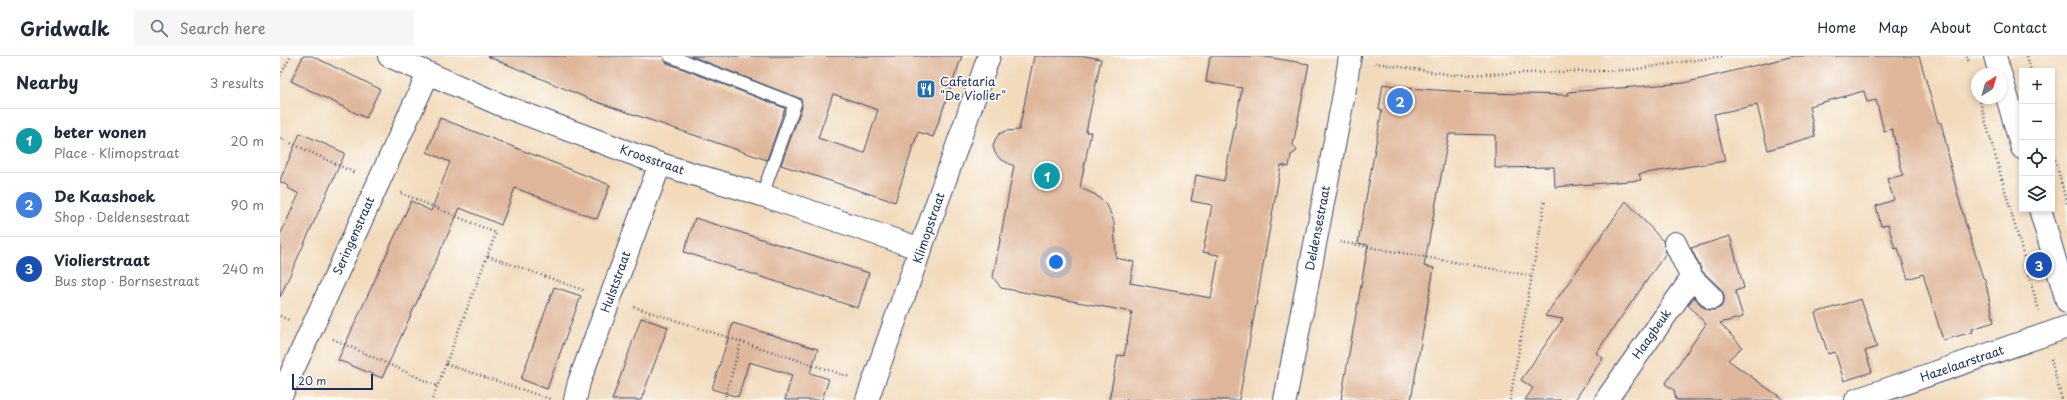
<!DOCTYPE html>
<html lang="en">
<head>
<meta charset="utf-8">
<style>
  :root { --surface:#fff; --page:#f6f6f7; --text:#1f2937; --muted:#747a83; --line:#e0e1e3; --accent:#2563eb }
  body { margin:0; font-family:"Playpen Sans",sans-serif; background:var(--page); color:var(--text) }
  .controls { position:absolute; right:12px; top:12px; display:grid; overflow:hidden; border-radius:0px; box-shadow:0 2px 6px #0003 }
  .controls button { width:36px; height:36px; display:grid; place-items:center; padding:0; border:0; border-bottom:1px solid var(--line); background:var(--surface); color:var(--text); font:20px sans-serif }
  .compass { position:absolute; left:1691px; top:12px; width:36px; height:36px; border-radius:50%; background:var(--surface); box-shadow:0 2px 6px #0003; rotate:37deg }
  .scale { position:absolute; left:12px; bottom:10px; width:81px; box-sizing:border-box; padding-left:4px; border:2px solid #1b2f5e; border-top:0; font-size:11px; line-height:14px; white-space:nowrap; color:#1b2f5e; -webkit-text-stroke:3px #fdfcf7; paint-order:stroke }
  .you { position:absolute; left:776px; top:206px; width:14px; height:14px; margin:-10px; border:3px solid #fff; border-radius:50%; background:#1a73e8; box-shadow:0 0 0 6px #1a73e833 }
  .badge { display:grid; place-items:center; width:26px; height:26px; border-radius:50%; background:var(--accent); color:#fff; font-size:13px; font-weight:700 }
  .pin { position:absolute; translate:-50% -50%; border:2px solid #fff; box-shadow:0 1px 4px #0006 }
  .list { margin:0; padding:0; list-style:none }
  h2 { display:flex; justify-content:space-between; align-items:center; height:52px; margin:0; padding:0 16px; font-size:17px }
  h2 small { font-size:13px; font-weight:400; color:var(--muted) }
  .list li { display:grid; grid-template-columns:26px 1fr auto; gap:12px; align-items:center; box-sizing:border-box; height:64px; padding:0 16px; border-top:1px solid var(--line) }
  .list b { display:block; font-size:15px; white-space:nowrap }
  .list p { margin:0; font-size:13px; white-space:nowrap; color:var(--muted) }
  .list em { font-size:13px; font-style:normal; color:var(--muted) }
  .icon { flex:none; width:22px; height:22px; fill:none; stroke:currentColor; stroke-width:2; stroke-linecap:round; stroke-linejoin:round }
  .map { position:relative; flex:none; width:1787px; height:344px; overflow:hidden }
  header { display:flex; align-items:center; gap:24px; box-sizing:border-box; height:56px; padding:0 20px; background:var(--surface); border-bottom:1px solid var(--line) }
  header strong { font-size:19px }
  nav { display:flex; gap:22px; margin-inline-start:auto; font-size:14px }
  .search { width:280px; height:36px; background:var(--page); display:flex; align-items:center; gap:10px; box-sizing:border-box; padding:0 14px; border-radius:0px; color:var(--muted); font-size:15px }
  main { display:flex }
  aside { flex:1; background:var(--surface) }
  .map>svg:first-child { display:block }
</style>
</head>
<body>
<header>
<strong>Gridwalk</strong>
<div class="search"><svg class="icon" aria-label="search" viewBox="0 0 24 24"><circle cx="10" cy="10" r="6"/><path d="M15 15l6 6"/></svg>Search here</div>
<nav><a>Home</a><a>Map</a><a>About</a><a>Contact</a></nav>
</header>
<main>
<aside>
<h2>Nearby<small>3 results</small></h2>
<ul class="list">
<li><span class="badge" style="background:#0f9aa8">1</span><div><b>beter wonen</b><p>Place · Klimopstraat</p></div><em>20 m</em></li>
<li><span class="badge" style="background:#3f7fe0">2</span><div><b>De Kaashoek</b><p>Shop · Deldensestraat</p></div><em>90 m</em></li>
<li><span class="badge" style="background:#1a4fb4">3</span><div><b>Violierstraat</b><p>Bus stop · Bornsestraat</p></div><em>240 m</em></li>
</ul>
</aside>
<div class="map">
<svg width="1787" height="344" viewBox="0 0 1787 344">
  <rect width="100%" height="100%" fill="#fdfcf7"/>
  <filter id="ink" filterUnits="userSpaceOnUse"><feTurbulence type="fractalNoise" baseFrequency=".025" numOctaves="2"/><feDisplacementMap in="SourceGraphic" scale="8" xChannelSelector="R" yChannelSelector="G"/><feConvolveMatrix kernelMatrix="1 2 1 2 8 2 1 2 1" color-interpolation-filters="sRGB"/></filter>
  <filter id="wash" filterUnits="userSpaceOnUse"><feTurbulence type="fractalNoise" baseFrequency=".012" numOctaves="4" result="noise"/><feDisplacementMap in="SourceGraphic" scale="16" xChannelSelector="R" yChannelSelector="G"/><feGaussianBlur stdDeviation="0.9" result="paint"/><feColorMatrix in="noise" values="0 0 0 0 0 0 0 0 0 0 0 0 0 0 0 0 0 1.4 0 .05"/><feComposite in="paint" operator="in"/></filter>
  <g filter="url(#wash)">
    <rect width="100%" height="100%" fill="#f2dabb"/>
    <g id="blocks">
      <g fill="#dfb69a" fill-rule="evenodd">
        <polygon points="23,0 32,0 100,33 86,62 11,25"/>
        <polygon points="207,0 383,0 387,7 505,52 487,104 314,45"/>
        <path d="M411 0H682L653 81 638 76 615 146 501 109 522 51 521 43ZM553 38 598 54 584 97 538 82Z"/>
        <polygon points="754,0 805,0 821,3 806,76 811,76 800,132 816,139 828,151 834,166 836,202 854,206 850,227 931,242 939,199 923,196 932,149 911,145 916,119 944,125 962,32 926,26 930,0 980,0 1029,8 1013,89 1017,95 1011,99 1009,111 1001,109 959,344 829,344 838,299 844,300 852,256 721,232 713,221 734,110 720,103 715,97 713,91 715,84 719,78 725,75 739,74"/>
        <polygon points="1514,0 1639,0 1658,66 1661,67 1668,95 1667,97 1684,162 1703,222 1705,223 1714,266 1692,273 1693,276 1663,284 1643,218 1628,223 1618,192 1615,193 1608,168 1601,170 1596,150 1614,144 1607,123 1623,119 1612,73 1604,75 1596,44 1587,46 1584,35 1529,50 1535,80 1488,94 1477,49 1434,58 1445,105 1359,118 1361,124 1275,131 1274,111 1215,112 1215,79 1169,78 1144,210 1154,212 1131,344 1061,344 1088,189 1078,187 1102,54 1099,53 1103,28 1126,32 1202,37 1289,39 1288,36 1404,27"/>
        <polygon points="160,62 330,129 317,163 235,132 221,169 180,152 102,322 58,304 131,145 151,155 170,106 147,96"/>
        <polygon points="20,77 65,97 0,241 0,179 19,138 8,132 9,130 0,126 0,124"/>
        <polygon points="1346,145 1383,185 1386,197 1316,297 1323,302 1295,344 1245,344 1253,332 1241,324 1283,263 1265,260"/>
        <polygon points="415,162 589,217 578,252 404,196"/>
        <polygon points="1450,180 1464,232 1455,235 1463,261 1440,267 1462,291 1448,304 1504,344 1396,344 1394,334 1385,328 1426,268 1408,249 1414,241 1423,251 1429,254 1435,254 1441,251 1444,245 1444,239 1441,233 1422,215 1411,192"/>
        <polygon points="274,231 301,240 267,333 241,323"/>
        <polygon points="1581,243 1597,291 1585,295 1592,316 1564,325 1555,296 1548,298 1535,257"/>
        <polygon points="361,262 388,271 361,344 332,344"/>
        <polygon points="453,267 538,293 530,317 549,323 542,344 505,344 512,319 469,306 458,341 432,333"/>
      </g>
    </g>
  </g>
  <g filter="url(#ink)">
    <use href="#blocks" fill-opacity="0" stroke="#3b496c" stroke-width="1"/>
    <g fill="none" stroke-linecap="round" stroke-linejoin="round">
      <defs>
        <polyline id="lane" points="390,0 515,48 482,139"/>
        <g id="street">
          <polyline points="109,0 221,49 380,108 482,139 641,193"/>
          <polyline points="1715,0 1720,18"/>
          <polyline points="1721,20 1742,92"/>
          <polyline points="1760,153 1787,245"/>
          <polyline points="1395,187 1412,222"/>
          <polyline points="0,342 148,18"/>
          <polyline points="295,344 299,326 380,108"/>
          <polyline points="587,344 709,0"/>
          <polyline points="1005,344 1064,38 1070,0"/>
          <polyline points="1326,344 1412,222 1432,242"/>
          <polyline points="1576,344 1787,271"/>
        </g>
      </defs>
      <use href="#lane" stroke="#3b496c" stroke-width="14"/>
      <use href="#street" stroke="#3b496c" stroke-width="24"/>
      <g stroke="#3b496c" stroke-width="2.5" stroke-dasharray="1 3" stroke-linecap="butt">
        <polyline points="1687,0 1689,7"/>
        <polyline points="1747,0 1751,15"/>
        <polyline points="1095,7 1173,19 1350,14 1442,0"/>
        <polyline points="0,20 11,0"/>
        <polyline points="1694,26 1697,36"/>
        <polyline points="1699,42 1759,255"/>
        <polyline points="0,82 75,117"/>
        <polyline points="1772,92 1787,148"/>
        <polyline points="121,137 216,177 152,344"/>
        <polyline points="1060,186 1253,220"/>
        <polyline points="208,200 306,235"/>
        <polyline points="354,251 570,321"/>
        <polyline points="0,260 9,264"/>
        <polyline points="53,283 157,330"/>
        <polyline points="1771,303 1782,344"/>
        <polyline points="166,308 270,343"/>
        <polyline points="444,344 461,286"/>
        <polyline points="1230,344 1265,145"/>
      </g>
      <use href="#lane" stroke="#fff" stroke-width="12"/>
      <use href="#street" stroke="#fff" stroke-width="22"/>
    </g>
  </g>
  <defs>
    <symbol id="restaurant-square" viewBox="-11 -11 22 22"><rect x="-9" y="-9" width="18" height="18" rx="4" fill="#1f6fb2" stroke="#fdfcf7"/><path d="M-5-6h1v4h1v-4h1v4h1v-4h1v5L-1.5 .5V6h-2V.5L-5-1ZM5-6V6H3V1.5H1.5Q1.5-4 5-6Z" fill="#fff"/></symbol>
  </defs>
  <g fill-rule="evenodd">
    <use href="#restaurant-square" x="635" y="22" width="22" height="22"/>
  </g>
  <g text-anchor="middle" stroke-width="3.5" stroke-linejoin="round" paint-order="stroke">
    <g font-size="12" fill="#1b2f5e" stroke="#fdfcf7" text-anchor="start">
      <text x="660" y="30">Cafetaria<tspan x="660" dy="14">"De Violier"</tspan></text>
    </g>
    <g font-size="12" fill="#1b2f5e" stroke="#fdfcf7">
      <text transform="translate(372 104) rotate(19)" y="4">Kroosstraat</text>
      <text transform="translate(649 172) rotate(-71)" y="4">Klimopstraat</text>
      <text transform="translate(1038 172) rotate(-79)" y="4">Deldensestraat</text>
      <text transform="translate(74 180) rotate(-66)" y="4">Seringenstraat</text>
      <text transform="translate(336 226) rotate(-70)" y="4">Hulststraat</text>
      <text transform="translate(1372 278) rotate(-55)" y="4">Haagbeuk</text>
      <text transform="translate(1682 308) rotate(-19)" y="4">Hazelaarstraat</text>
    </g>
  </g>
</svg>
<div class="controls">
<button>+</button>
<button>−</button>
<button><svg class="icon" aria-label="locate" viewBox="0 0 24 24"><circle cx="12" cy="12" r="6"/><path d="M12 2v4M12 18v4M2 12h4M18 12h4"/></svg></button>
<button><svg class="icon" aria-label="layers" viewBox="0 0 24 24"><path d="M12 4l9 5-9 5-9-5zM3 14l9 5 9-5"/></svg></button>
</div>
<svg class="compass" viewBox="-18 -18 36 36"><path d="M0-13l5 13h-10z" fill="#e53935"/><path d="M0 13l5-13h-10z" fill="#747a83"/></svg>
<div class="scale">20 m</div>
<div class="you"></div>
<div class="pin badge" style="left:767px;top:120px;background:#0f9aa8">1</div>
<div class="pin badge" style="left:1120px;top:45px;background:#3f7fe0">2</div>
<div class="pin badge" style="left:1759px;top:209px;background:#1a4fb4">3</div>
</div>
</main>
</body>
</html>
